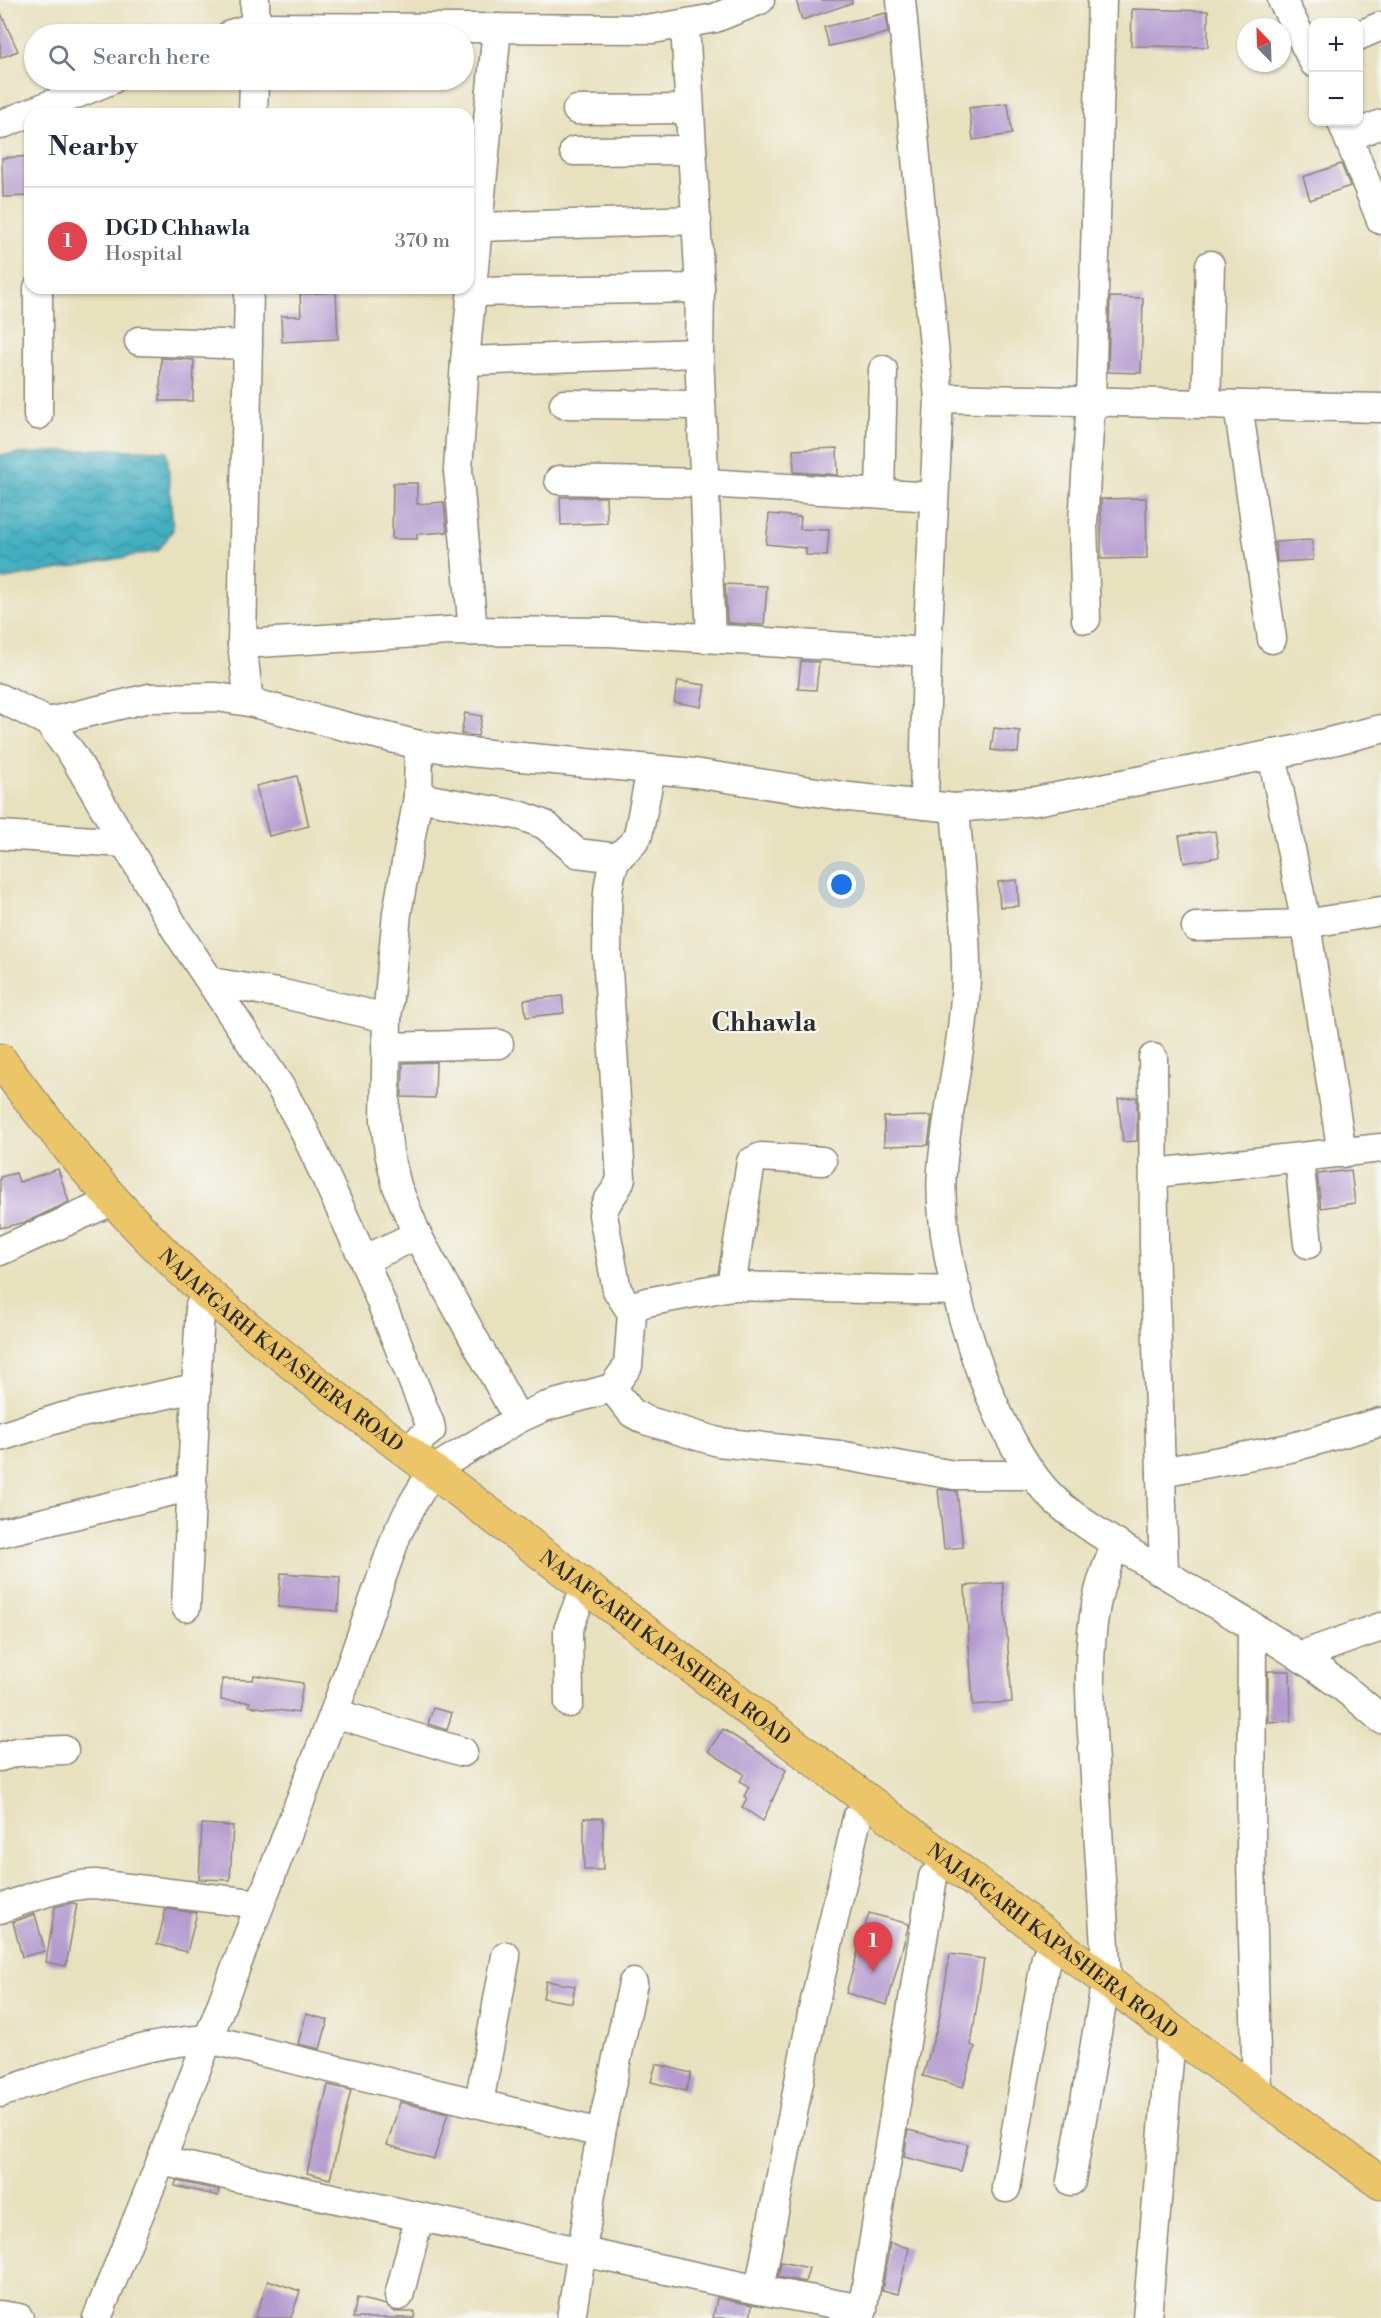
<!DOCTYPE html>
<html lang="en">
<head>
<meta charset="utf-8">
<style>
  :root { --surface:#fff; --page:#f6f6f7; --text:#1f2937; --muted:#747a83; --line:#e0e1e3; --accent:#7c3aed }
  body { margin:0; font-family:"Libre Bodoni",serif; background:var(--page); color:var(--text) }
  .controls { position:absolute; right:18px; top:18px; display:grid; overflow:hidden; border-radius:12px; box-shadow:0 2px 4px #0004 }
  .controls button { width:54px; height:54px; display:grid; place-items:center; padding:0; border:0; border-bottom:2px solid var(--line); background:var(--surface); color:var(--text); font:30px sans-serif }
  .compass { position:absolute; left:1237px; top:18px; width:54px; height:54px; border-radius:50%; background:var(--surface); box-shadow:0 2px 4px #0004; rotate:337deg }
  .you { position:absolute; left:842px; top:885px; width:21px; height:21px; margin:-15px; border:4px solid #fff; border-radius:50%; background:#1a73e8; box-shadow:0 0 0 9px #1a73e833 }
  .badge { display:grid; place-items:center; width:39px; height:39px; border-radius:50%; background:var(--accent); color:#fff; font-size:20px; font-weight:700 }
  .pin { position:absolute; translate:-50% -50px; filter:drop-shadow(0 2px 3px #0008) }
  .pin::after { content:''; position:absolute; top:32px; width:21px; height:18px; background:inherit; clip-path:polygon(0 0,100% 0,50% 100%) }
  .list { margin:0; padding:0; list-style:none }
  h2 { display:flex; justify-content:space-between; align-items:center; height:78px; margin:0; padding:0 24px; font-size:26px }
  h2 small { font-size:20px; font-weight:400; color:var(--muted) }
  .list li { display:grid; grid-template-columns:39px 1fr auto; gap:18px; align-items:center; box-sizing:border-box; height:108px; padding:0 24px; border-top:2px solid var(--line) }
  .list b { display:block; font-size:22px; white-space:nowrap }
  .list p { margin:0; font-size:20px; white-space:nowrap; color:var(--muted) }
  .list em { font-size:20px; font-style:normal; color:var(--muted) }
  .icon { flex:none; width:33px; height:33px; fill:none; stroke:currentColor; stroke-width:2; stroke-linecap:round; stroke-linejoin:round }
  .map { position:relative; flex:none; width:1381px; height:2318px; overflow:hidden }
  .search { position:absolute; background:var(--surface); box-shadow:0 2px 4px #0004; left:24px; top:24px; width:450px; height:66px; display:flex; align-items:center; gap:15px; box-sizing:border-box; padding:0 21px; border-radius:33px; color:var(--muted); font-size:22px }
  .panel { position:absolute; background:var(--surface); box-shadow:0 2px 4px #0004; left:24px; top:108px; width:450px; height:186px; border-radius:18px }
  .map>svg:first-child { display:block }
</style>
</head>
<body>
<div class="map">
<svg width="1381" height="2318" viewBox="0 0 1381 2318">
  <defs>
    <pattern id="water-waves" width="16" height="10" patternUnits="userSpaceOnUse" patternTransform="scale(1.5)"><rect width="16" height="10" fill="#43afc1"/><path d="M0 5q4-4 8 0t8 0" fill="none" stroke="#388f9d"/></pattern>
  </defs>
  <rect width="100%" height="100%" fill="#f6f6f2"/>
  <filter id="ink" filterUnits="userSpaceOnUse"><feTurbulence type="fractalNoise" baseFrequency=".0167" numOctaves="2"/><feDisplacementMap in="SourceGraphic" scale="12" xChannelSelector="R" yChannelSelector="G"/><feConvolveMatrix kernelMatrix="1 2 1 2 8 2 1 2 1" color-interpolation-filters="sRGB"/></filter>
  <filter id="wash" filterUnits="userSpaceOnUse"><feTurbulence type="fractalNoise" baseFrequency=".008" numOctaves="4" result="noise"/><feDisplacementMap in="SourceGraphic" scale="24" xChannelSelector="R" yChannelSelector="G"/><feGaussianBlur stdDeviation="1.35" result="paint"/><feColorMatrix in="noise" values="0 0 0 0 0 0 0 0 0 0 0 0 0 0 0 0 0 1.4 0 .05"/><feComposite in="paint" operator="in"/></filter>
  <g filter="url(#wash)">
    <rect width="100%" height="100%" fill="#e8e1be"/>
    <polygon fill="url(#water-waves)" stroke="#376d76" stroke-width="1.5" points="104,449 167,451 173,530 158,551 0,580 0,455"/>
    <g id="blocks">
      <g fill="#b49acf">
        <polygon points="796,0 852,0 852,3 802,20"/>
        <polygon points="1132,9 1208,11 1208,47 1131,46"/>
        <polygon points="0,11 18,51 0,58"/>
        <polygon points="886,13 888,33 829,46 824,27"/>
        <polygon points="1008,103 1012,134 973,140 969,108"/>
        <polygon points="30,156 30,196 3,197 2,158"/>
        <polygon points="1341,164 1350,186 1310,200 1303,177"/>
        <polygon points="336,292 338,339 282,342 281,316 301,316 300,294"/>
        <polygon points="1110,297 1143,298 1141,373 1108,372"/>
        <polygon points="161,358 194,360 193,401 160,401"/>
        <polygon points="837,448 838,475 794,472 793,450"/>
        <polygon points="393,483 417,483 417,504 444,502 447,532 417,534 417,539 392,539"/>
        <polygon points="560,497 606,497 607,523 561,525"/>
        <polygon points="1146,498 1147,558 1101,559 1101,499"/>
        <polygon points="769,514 801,517 800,529 829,530 827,556 806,555 806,548 766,544"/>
        <polygon points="1312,540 1313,560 1277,562 1275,542"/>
        <polygon points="725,584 767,586 764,625 727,623"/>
        <polygon points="801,661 819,662 816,690 798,689"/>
        <polygon points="678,681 705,685 701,707 674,702"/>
        <polygon points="465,713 482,716 478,736 461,734"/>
        <polygon points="994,728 1020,731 1018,753 991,750"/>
        <polygon points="297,776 309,826 269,836 256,786"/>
        <polygon points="1215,831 1219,857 1184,863 1179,836"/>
        <polygon points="1017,880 1019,906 1000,907 998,882"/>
        <polygon points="562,996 564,1013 526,1017 524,1000"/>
        <polygon points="436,1062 435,1098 402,1097 403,1063"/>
        <polygon points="1137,1097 1137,1141 1123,1142 1118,1099"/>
        <polygon points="932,1116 928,1145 884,1146 884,1117"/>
        <polygon points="58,1169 69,1202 26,1222 0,1228 0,1177 16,1173 19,1182"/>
        <polygon points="1351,1170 1355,1203 1321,1208 1317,1174"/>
        <polygon points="938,1489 957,1491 963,1547 944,1549"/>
        <polygon points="281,1573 340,1577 338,1611 278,1607"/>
        <polygon points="1003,1583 1012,1702 973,1705 965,1586"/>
        <polygon points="1268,1671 1290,1671 1291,1721 1268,1722"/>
        <polygon points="254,1675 303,1683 298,1713 249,1706 250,1702 221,1700 222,1679 253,1680"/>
        <polygon points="433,1708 452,1713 447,1730 428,1724"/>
        <polygon points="723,1729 786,1770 763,1821 742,1807 747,1798 744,1796 749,1787 740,1781 744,1774 708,1751"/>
        <rect x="584" y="1818" width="19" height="52"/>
        <polygon points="202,1824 233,1826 230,1880 199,1879"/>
        <polygon points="72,1903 77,1904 66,1966 46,1962 55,1907"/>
        <polygon points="166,1909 197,1913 187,1952 157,1944"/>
        <polygon points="869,1913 909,1924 887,2005 846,1993"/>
        <polygon points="35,1914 45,1951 22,1957 13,1922"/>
        <polygon points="950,1954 984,1959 971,2045 975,2047 963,2087 923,2076 939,2020"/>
        <polygon points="546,1981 575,1986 572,2003 543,1998"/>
        <polygon points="306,2014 328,2020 320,2049 298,2044"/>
        <polygon points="656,2064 691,2073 686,2091 651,2082"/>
        <polygon points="328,2085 351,2090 330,2179 307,2173"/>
        <polygon points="400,2102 448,2113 434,2159 387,2145"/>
        <polygon points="908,2130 968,2144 961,2171 904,2157"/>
        <polygon points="176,2181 219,2190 218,2196 175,2186"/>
        <polygon points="890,2243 909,2248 898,2294 882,2290"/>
        <polygon points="781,2262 809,2268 805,2282 778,2277"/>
        <polygon points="268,2280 300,2291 291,2318 255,2318"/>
        <polygon points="357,2298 386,2305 395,2312 415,2312 414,2318 353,2318"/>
        <polygon points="717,2298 752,2305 750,2318 713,2318"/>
      </g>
    </g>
  </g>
  <g filter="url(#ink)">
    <use href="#blocks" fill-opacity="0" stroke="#8a8674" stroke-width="1.5"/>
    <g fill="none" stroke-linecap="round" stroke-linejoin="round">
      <defs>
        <g id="minor">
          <polyline points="901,0 939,398 927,652 924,805"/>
          <polyline points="1282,0 1314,63"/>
          <polyline points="685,25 700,288 699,353 711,638"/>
          <polyline points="231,34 255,27 653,29 715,18 760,0"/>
          <polyline points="255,34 255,0"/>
          <polyline points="1358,36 1381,26"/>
          <polyline points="577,110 688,109"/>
          <polyline points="253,114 254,80"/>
          <polyline points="1342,122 1381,220"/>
          <polyline points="0,125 111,80"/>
          <polyline points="1349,137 1381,124"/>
          <polyline points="574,151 692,150"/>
          <polyline points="478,227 697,220"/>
          <polyline points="472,292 700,288"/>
          <polyline points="139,341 248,345"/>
          <polyline points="465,361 699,353"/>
          <polyline points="939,398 1381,408"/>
          <polyline points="1206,403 1210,265"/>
          <polyline points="564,404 701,405"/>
          <polyline points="1238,405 1272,639"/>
          <polyline points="38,415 38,288"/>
          <polyline points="559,480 706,483 934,497"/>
          <polyline points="880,492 883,370"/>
          <polyline points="1086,619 1083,523 1091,400 1102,0"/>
          <polyline points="473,631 458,470 465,361 497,28"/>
          <polyline points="242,644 449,631 609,632 927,652"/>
          <polyline points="0,698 48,722 73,755 176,930 281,1088 302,1126 364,1260 430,1424 431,1430 407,1450"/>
          <polyline points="249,702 242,644 249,288"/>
          <polyline points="48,722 149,698 217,697 249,702 419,745 468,752 694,773 849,797 955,808 1036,801 1300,749 1381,729"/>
          <polyline points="419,745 418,797 397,913 387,1018 385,1120 389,1153 397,1186 417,1235 518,1419"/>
          <polyline points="1272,754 1306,924 1342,1153"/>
          <polyline points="418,797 522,816 545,825 577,853 618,858"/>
          <path d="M955 808C959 861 966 916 966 970 966 1037 947 1103 942 1170 935 1257 990 1441 1056 1501 1083 1525 1118 1545 1149 1564 1229 1614 1310 1655 1381 1719"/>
          <polyline points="0,835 125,843"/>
          <polyline points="1196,927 1306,924 1381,911"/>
          <polyline points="211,982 283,994 387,1018"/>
          <polyline points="386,1047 499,1044"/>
          <polyline points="1153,1058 1154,1244 1164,1573"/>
          <polyline points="1299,1159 1308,1244"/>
          <polyline points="1155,1173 1381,1148"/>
          <polyline points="0,1251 101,1206"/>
          <polyline points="364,1260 417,1235"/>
          <polyline points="731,1286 751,1162 761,1157 822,1161"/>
          <path d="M632 1313 617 1290 603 1215C604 1199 618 1193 621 1178L607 954C608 925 604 891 614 864 619 852 633 848 638 835L651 770"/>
          <polyline points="612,1388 632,1413 645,1420 718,1442 839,1455 954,1475 1032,1475"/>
          <polyline points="0,1437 63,1417 195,1388"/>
          <polyline points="1161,1472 1290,1448 1381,1422"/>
          <polyline points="0,1533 193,1486"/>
          <polyline points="186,1607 200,1306"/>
          <polyline points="1252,1626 1251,1859 1257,2093"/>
          <polyline points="1302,1655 1381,1627"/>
          <polyline points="569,1703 568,1630 578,1604"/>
          <polyline points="334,1713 463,1752"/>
          <polyline points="0,1757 16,1752 64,1750"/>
          <path d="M0 1909C32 1897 60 1885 95 1884L260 1904"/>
          <path d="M1107 1981C1103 1919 1100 1857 1096 1795 1092 1713 1077 1619 1117 1544"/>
          <path d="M0 2093C68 2071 136 2043 208 2039L601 2133"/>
          <polyline points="479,2103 506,1956"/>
          <polyline points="161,2161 759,2290 863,2309"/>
          <polyline points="1071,2181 1103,1998"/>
          <polyline points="1006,2188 1046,1957"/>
          <polyline points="759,2290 812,2014 857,1818"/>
          <polyline points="399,2296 419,2218"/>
          <polyline points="0,2315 19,2318"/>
          <polyline points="97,2318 161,2161 334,1713 397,1534 413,1503 433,1470 518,1419 544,1407 612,1388 628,1366 632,1313 637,1305 647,1302 731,1286 957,1291"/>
          <polyline points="571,2318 601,2133 633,1983"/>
          <polyline points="861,2318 933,1877"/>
          <polyline points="1147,2318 1170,2048"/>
        </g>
        <g id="major">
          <path id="s1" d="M0 1060C60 1141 125 1220 200 1287 234 1318 271 1346 306 1375L1175 2033 1381 2183"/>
        </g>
      </defs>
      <use href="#minor" stroke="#8a8674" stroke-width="31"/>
      <use href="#major" stroke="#8a8674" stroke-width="35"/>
      <use href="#minor" stroke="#fff" stroke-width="28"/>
      <use href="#major" stroke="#edc569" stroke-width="33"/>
    </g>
  </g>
  <g text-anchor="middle" stroke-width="4.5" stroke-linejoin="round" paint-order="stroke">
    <g font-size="20" fill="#2b2b2b" stroke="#f6f6f2">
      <text dy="7" stroke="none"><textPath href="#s1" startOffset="406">NAJAFGARH KAPASHERA ROAD</textPath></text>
      <text dy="7" stroke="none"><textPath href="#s1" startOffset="892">NAJAFGARH KAPASHERA ROAD</textPath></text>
      <text dy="7" stroke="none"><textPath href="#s1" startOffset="1378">NAJAFGARH KAPASHERA ROAD</textPath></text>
    </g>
    <g font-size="26" font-weight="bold" fill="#2b2b2b" stroke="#f6f6f2">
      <text x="764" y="1031">Chhawla</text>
    </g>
  </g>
</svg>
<div class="controls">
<button>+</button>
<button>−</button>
</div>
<svg class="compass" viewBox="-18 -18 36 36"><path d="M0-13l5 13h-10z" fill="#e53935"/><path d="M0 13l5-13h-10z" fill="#747a83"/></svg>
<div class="you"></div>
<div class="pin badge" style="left:873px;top:1972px;background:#e0444e">1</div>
<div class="search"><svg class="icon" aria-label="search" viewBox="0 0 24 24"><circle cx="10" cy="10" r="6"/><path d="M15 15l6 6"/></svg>Search here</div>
<section class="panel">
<h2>Nearby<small></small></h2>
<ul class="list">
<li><span class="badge" style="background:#e0444e">1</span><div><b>DGD Chhawla</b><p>Hospital</p></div><em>370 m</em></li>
</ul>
</section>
</div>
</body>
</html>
